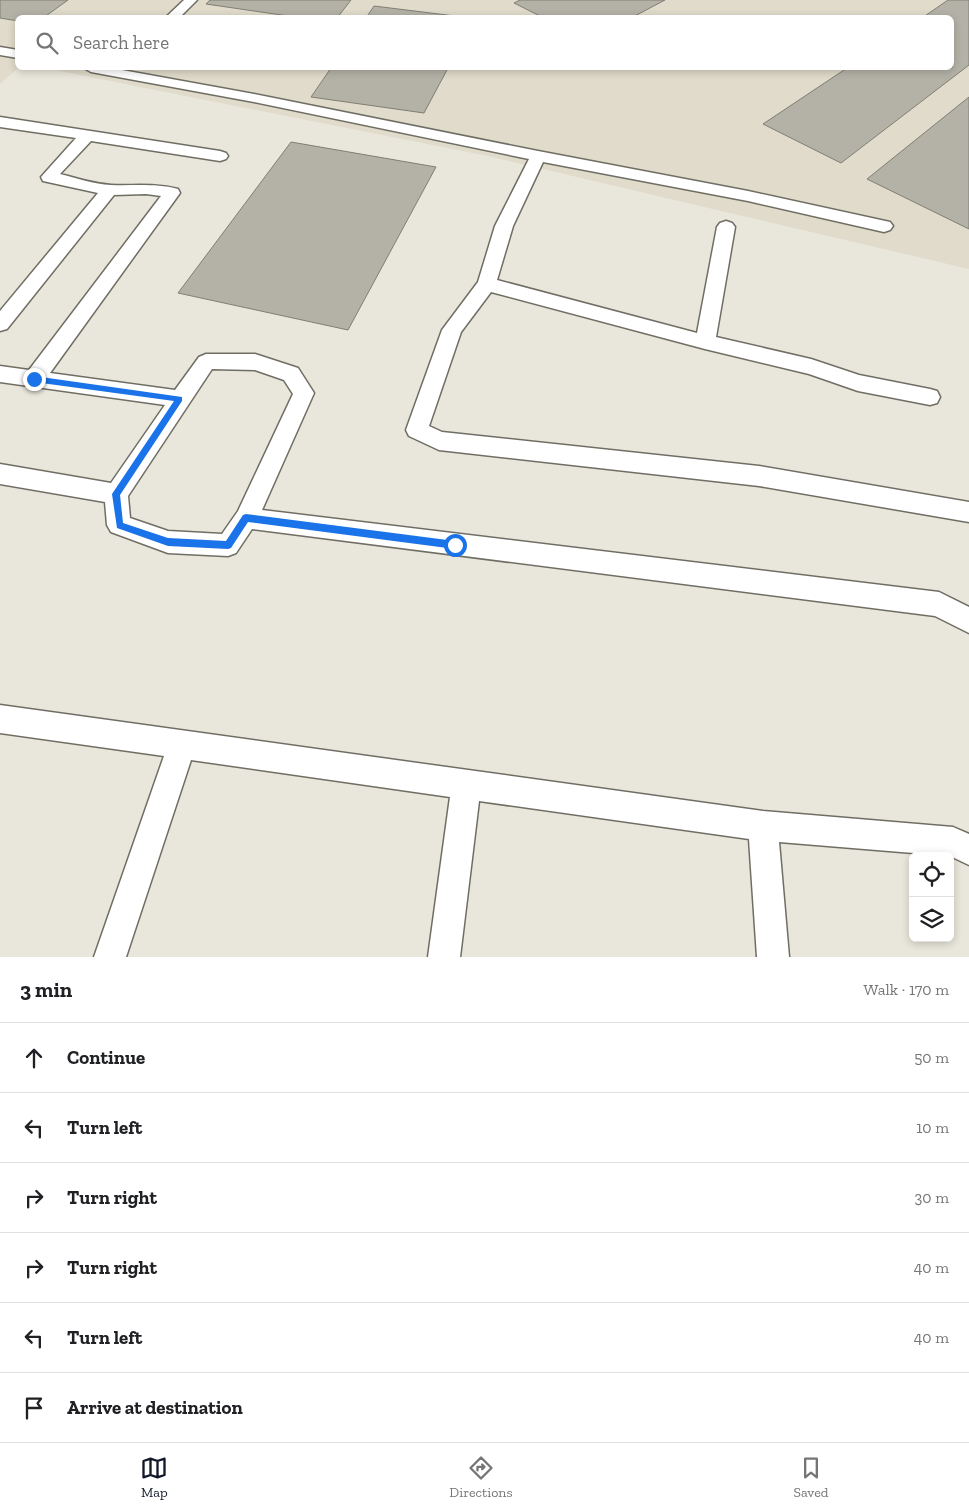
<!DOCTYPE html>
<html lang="en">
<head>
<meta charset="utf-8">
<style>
  :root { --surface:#fff; --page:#f6f6f6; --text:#202124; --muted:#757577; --line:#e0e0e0; --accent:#111827 }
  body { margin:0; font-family:"Zilla Slab",serif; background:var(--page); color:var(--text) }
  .controls { position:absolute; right:15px; bottom:15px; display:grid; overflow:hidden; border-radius:8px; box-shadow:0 2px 8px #0003 }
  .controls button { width:45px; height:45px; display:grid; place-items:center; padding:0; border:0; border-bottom:1px solid var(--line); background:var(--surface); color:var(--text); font:25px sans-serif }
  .stop { position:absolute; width:15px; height:15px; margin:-11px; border:4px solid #1a73e8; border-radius:50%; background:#fff }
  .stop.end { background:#1a73e8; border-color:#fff; box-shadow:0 1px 5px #0008 }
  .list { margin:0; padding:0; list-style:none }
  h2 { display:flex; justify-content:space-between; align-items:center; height:65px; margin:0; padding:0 20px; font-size:21px }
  h2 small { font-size:16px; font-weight:400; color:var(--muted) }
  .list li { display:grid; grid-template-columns:32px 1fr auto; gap:15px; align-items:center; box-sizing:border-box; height:70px; padding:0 20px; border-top:1px solid var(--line) }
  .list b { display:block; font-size:19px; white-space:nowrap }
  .list em { font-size:16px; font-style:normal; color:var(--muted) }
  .icon { flex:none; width:28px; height:28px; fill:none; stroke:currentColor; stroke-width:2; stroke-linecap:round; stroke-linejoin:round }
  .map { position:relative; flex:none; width:969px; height:957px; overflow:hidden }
  .search { position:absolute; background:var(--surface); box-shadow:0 2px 8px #0003; left:15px; right:15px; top:15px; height:55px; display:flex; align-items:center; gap:12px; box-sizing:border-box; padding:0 18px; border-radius:8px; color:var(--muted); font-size:19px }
  .sheet { height:485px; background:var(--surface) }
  nav { display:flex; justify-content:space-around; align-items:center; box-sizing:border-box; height:70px; border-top:1px solid var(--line); background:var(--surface); font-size:14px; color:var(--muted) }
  nav a { display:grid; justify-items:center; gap:2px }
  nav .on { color:var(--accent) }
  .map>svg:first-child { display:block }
</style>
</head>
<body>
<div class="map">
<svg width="969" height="957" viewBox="0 0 969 957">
  <rect width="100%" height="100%" fill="#e9e6db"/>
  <polygon fill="#e0dbca" points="0,0 969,0 969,269 483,155 45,68 952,68 952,18 18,18 18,68 0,84"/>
  <g fill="#b4b2a7" stroke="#807e74">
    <polygon points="0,0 68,0 43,18 18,18 18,21 0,18"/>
    <polygon points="210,0 351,0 337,18 302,18 206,4"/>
    <polygon points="520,0 665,0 631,18 544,18 514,3"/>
    <polygon points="948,0 969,0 969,65 841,163 763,124 847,68 952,68 952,18 922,18"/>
    <polygon points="374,6 471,18 366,18"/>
    <polygon points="331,68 448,68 424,113 311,97"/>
    <polygon points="969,97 969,229 867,179"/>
    <polygon points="291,142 436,167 348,330 178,293"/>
  </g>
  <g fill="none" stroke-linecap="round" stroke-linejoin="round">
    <defs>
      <g id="street">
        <polygon points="184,0 197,0 179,18 165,18"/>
        <polygon points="0,47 18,50 18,58 0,55"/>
        <polygon points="84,68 111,68 254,94 538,151 748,191 890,222 893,226 890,230 884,232 748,201 543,162 513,226 497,280 697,333 717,227 720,223 726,221 732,223 735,227 716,337 811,359 859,375 930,389 937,391 940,397 937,403 930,405 858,391 809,374 705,349 491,292 461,332 429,426 442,432 759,466 969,502 969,522 759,486 439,450 409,436 406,430 442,330 478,282 495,226 529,159 254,102 91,72"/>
        <path d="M0 117 220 151 226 153 228 156 226 159 220 161 91 141 60 174C76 178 94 184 111 185 134 186 155 183 178 189L180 193 50 373 175 390 199 357 206 354H255L298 368 314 393 262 510 939 592 969 607V633L935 616 252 529 236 553 228 556 168 553 111 532 107 525 105 502 0 484V464L111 483 165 405 0 382V366L29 370 161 196 146 194 114 195 7 329 0 331V311L98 193 43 181 41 177 76 138 0 127ZM212 369 255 370 284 380 293 394 238 511 222 534 168 531 130 518 128 496Z"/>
        <polygon points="0,705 763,811 953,827 969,834 969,865 950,856 779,842 789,957 757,957 749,839 479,801 460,957 428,957 450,797 191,760 126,957 94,957 164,756 0,733"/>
      </g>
    </defs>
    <use href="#street" stroke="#706e64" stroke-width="3"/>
    <use href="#street" fill="#fff" fill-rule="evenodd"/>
  </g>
  <polygon fill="#1a73e8" points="34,376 182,397 182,401 120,495 123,523 168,538 226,541 243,515 246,514 455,541 459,545 455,549 248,522 231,548 228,549 168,546 117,528 112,494 174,401 34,382 31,379"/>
</svg>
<div class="controls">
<button><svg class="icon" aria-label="locate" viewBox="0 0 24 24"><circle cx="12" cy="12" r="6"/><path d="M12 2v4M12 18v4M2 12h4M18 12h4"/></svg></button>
<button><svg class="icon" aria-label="layers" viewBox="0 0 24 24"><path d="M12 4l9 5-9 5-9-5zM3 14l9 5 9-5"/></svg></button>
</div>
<div class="stop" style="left:455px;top:545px"></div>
<div class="stop end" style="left:34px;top:379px"></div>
<div class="search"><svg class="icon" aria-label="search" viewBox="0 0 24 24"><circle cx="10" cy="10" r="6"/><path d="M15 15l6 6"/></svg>Search here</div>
</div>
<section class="sheet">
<h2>3 min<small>Walk · 170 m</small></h2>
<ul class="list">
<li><svg class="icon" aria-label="ahead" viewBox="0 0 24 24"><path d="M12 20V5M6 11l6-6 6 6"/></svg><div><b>Continue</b></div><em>50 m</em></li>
<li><svg class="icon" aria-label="left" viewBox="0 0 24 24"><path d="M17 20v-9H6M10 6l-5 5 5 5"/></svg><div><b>Turn left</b></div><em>10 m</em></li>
<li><svg class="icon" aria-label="right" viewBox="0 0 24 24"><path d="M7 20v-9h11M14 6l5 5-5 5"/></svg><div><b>Turn right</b></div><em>30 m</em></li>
<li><svg class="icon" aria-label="right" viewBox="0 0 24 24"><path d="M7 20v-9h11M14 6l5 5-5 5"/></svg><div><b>Turn right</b></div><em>40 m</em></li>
<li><svg class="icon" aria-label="left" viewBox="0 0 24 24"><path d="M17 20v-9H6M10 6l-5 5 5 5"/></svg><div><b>Turn left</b></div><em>40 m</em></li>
<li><svg class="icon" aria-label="arrive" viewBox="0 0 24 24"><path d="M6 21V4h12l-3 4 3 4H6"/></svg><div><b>Arrive at destination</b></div></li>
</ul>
</section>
<nav>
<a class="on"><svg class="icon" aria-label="map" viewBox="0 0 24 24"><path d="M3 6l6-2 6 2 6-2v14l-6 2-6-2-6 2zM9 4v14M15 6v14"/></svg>Map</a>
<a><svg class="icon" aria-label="directions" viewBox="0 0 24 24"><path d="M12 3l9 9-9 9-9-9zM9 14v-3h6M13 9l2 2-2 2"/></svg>Directions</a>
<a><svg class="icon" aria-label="saved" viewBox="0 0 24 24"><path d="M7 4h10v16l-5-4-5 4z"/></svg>Saved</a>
</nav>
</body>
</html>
